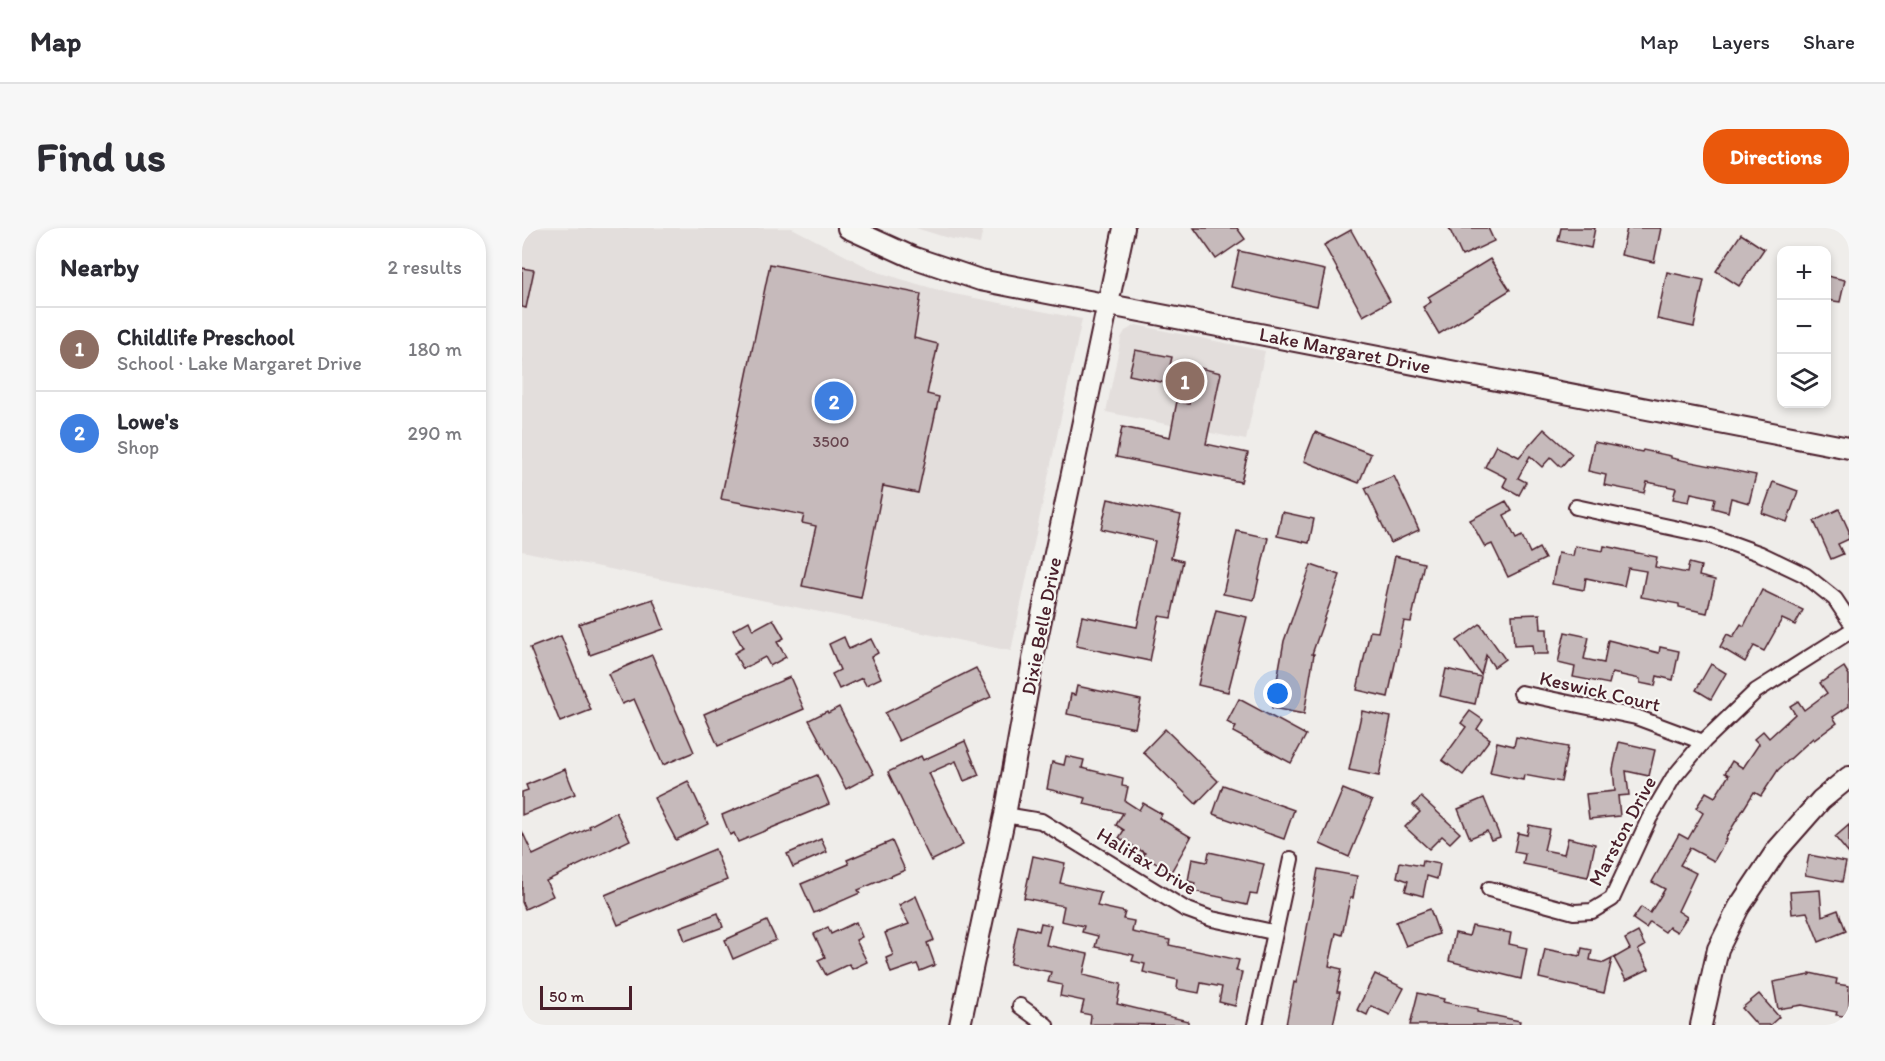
<!DOCTYPE html>
<html lang="en">
<head>
<meta charset="utf-8">
<style>
  :root { --surface:#fff; --page:#f7f7f7; --text:#2b2b33; --muted:#7c7c81; --line:#e1e1e2; --accent:#ea580c }
  body { margin:0; font-family:Itim,sans-serif; background:var(--page); color:var(--text) }
  .controls { position:absolute; right:18px; top:18px; display:grid; overflow:hidden; border-radius:12px; box-shadow:0 3px 9px #0003 }
  .controls button { width:54px; height:54px; display:grid; place-items:center; padding:0; border:0; border-bottom:2px solid var(--line); background:var(--surface); color:var(--text); font:30px sans-serif }
  .scale { position:absolute; left:18px; bottom:15px; width:92px; box-sizing:border-box; padding-left:6px; border:3px solid #4a1f2b; border-top:0; font-size:16px; line-height:21px; white-space:nowrap; color:#4a1f2b; -webkit-text-stroke:4px #f6f6f2; paint-order:stroke }
  .you { position:absolute; left:756px; top:466px; width:21px; height:21px; margin:-15px; border:4px solid #fff; border-radius:50%; background:#1a73e8; box-shadow:0 0 0 9px #1a73e833 }
  .badge { display:grid; place-items:center; width:39px; height:39px; border-radius:50%; background:var(--accent); color:#fff; font-size:20px; font-weight:700 }
  .pin { position:absolute; translate:-50% -50%; border:3px solid #fff; box-shadow:0 2px 6px #0006 }
  .list { margin:0; padding:0; list-style:none }
  h2 { display:flex; justify-content:space-between; align-items:center; height:78px; margin:0; padding:0 24px; font-size:26px }
  h2 small { font-size:20px; font-weight:400; color:var(--muted) }
  .list li { display:grid; grid-template-columns:39px 1fr auto; gap:18px; align-items:center; box-sizing:border-box; height:84px; padding:0 24px; border-top:2px solid var(--line) }
  .list b { display:block; font-size:22px; white-space:nowrap }
  .list p { margin:0; font-size:20px; white-space:nowrap; color:var(--muted) }
  .list em { font-size:20px; font-style:normal; color:var(--muted) }
  .icon { flex:none; width:33px; height:33px; fill:none; stroke:currentColor; stroke-width:2; stroke-linecap:round; stroke-linejoin:round }
  .map { position:relative; flex:none; width:1327px; height:797px; overflow:hidden; border-radius:24px }
  header { display:flex; align-items:center; gap:36px; box-sizing:border-box; height:84px; padding:0 30px; background:var(--surface); border-bottom:2px solid var(--line) }
  header strong { font-size:28px }
  nav { display:flex; gap:33px; margin-inline-start:auto; font-size:21px }
  .intro { display:flex; align-items:center; justify-content:space-between; box-sizing:border-box; height:144px; padding:0 36px }
  h1 { margin:0; font-size:42px }
  .button { padding:15px 27px; border-radius:24px; background:var(--accent); color:#fff; font-size:21px; font-weight:700 }
  main { display:flex; gap:36px; padding:0 36px }
  aside { flex:1; background:var(--surface); border-radius:24px; box-shadow:0 3px 9px #0003 }
  .map>svg:first-child { display:block }
</style>
</head>
<body>
<header>
<strong>Map</strong>
<nav><a>Map</a><a>Layers</a><a>Share</a></nav>
</header>
<div class="intro"><h1>Find us</h1><a class="button">Directions</a></div>
<main>
<aside>
<h2>Nearby<small>2 results</small></h2>
<ul class="list">
<li><span class="badge" style="background:#8d6e63">1</span><div><b>Childlife Preschool</b><p>School · Lake Margaret Drive</p></div><em>180 m</em></li>
<li><span class="badge" style="background:#3f7fe0">2</span><div><b>Lowe's</b><p>Shop</p></div><em>290 m</em></li>
</ul>
</aside>
<div class="map">
<svg width="1327" height="797" viewBox="0 0 1327 797">
  <rect width="100%" height="100%" fill="#efedea"/>
  <filter id="ink" filterUnits="userSpaceOnUse"><feTurbulence type="fractalNoise" baseFrequency=".0167" numOctaves="2"/><feDisplacementMap in="SourceGraphic" scale="12" xChannelSelector="R" yChannelSelector="G"/><feConvolveMatrix kernelMatrix="1 2 1 2 8 2 1 2 1" color-interpolation-filters="sRGB"/></filter>
  <g filter="url(#ink)">
    <g fill="#e3dedc">
      <polygon points="0,0 270,0 353,43 392,55 427,65 560,91 489,423 0,323"/>
      <polygon points="394,0 461,0 458,16 426,10"/>
      <polygon points="614,97 743,123 724,212 584,184 599,110 603,103"/>
    </g>
    <g fill="#c6babb" stroke="#4a1f2b" stroke-width="1.5">
      <polygon points="672,0 715,0 723,11 694,31"/>
      <polygon points="927,0 966,0 972,13 940,28"/>
      <polygon points="1039,0 1073,0 1069,20 1036,13"/>
      <polygon points="1105,0 1139,0 1132,34 1099,27"/>
      <polygon points="829,2 868,73 841,88 802,17"/>
      <polygon points="1219,6 1242,21 1217,58 1194,43"/>
      <polygon points="717,23 803,42 795,78 709,59"/>
      <polygon points="968,31 988,62 917,106 901,79 909,74 906,69"/>
      <polygon points="248,36 399,66 392,110 416,116 405,166 417,169 396,265 361,258 339,370 280,358 294,298 280,295 282,287 199,271"/>
      <polygon points="0,40 12,42 4,80 0,79"/>
      <polygon points="1145,44 1182,52 1172,99 1135,91"/>
      <polygon points="1305,48 1323,52 1318,74 1305,72"/>
      <polygon points="613,122 650,129 644,155 607,147"/>
      <polygon points="674,139 699,145 684,216 726,225 719,254 594,229 600,199 648,209 655,173 667,176"/>
      <polygon points="1022,201 1050,226 1039,239 1029,229 1020,239 1008,228 996,250 1004,254 997,267 981,258 985,250 963,239 974,217 997,229"/>
      <polygon points="793,204 849,226 837,255 782,233"/>
      <polygon points="1072,214 1120,224 1121,222 1149,228 1149,230 1234,247 1227,275 1209,270 1206,284 1191,280 1193,270 1169,265 1167,274 1151,271 1154,260 1125,254 1122,265 1082,257 1084,247 1066,243"/>
      <polygon points="872,248 897,302 869,315 843,260"/>
      <polygon points="1251,254 1276,263 1265,294 1240,285"/>
      <polygon points="586,271 659,287 649,330 661,333 649,390 637,388 628,433 554,418 560,388 615,399 633,313 579,301"/>
      <polygon points="984,273 990,283 982,287 994,311 1000,308 1008,325 1017,320 1023,331 986,349 970,316 963,319 948,292"/>
      <polygon points="1317,281 1327,303 1327,311 1316,316 1321,326 1309,331 1292,293"/>
      <polygon points="760,284 792,291 787,315 755,308"/>
      <polygon points="715,303 746,310 732,372 701,366"/>
      <polygon points="1053,318 1081,323 1082,318 1135,329 1133,339 1165,345 1167,335 1179,338 1177,348 1193,352 1185,385 1157,379 1157,376 1119,369 1124,343 1106,340 1102,358 1064,350 1062,362 1030,356 1036,325 1051,328"/>
      <polygon points="873,328 902,335 889,394 882,393 866,469 835,462 848,403 856,404"/>
      <polygon points="789,337 818,347 790,426 792,426 782,486 750,480 762,413"/>
      <polygon points="1240,362 1281,382 1273,397 1260,391 1242,423 1232,418 1223,434 1198,419 1205,406 1211,409 1219,396 1222,398"/>
      <polygon points="131,371 142,401 68,427 57,396"/>
      <polygon points="694,382 725,389 706,464 676,457"/>
      <polygon points="1018,386 1019,401 1025,401 1026,426 1011,426 1010,417 992,418 990,387"/>
      <polygon points="251,391 262,410 255,414 264,429 248,438 243,429 221,441 212,425 221,420 211,402 227,393 231,402"/>
      <polygon points="958,396 983,431 972,439 964,427 959,447 935,413"/>
      <polygon points="1043,404 1067,409 1062,431 1082,435 1086,412 1137,425 1138,419 1157,423 1151,452 1135,448 1133,458 1118,455 1118,451 1090,445 1087,456 1051,449 1053,439 1036,435"/>
      <polygon points="39,408 69,482 38,494 8,420"/>
      <polygon points="322,409 327,421 349,411 356,425 349,429 359,450 344,457 340,450 317,461 310,446 318,442 307,416"/>
      <polygon points="130,427 172,524 141,537 112,471 100,476 86,446"/>
      <polygon points="1189,436 1204,445 1189,471 1174,462"/>
      <polygon points="1322,439 1327,447 1327,478 1311,489 1315,495 1292,512 1291,510 1256,542 1239,568 1232,564 1203,611 1204,612 1192,633 1168,620 1158,637 1174,645 1156,683 1165,689 1155,704 1147,699 1143,704 1128,694 1124,700 1111,691 1119,679 1128,685 1143,661 1130,654 1157,606 1166,611 1181,585 1174,580 1184,564 1193,569 1207,547 1203,545 1210,533 1221,540 1237,516 1232,511 1241,503 1247,510 1273,486 1268,478 1276,473 1282,482 1305,465 1298,455"/>
      <polygon points="454,440 469,469 377,513 363,485"/>
      <polygon points="924,441 959,449 953,476 918,468"/>
      <polygon points="268,449 282,481 196,518 182,486"/>
      <polygon points="555,458 619,472 613,500 545,486 549,466 553,467"/>
      <polygon points="717,471 784,507 769,535 711,504 714,499 705,494"/>
      <polygon points="317,479 352,546 324,561 287,492 305,483 306,485"/>
      <polygon points="840,483 869,489 857,548 827,542"/>
      <polygon points="948,483 961,492 955,501 968,511 941,547 920,532 944,499 939,495"/>
      <polygon points="643,501 696,553 674,576 621,524"/>
      <polygon points="994,509 1046,519 1039,554 1002,547 1001,552 968,545 975,514 992,518"/>
      <polygon points="443,513 457,547 442,553 434,533 407,545 441,617 409,633 366,544 399,528 401,532"/>
      <polygon points="1097,514 1133,522 1127,548 1104,543 1107,567 1096,568 1098,588 1067,591 1064,566 1093,563 1091,541"/>
      <polygon points="544,528 562,532 560,540 601,550 600,558 606,559 603,573 617,582 621,575 640,586 637,590 669,609 649,644 621,628 623,625 597,610 602,602 594,597 601,585 562,576 564,570 525,561 530,534 542,537"/>
      <polygon points="43,541 53,566 0,587 0,564 6,562 4,557"/>
      <polygon points="295,547 307,576 216,614 212,605 208,607 200,587"/>
      <polygon points="166,553 186,596 154,612 132,570"/>
      <polygon points="701,557 772,582 762,611 691,586"/>
      <polygon points="821,561 850,573 827,629 798,616"/>
      <polygon points="899,569 938,605 928,615 920,608 907,621 883,599 898,584 891,577"/>
      <polygon points="962,570 978,609 969,612 965,603 948,610 936,581"/>
      <polygon points="94,584 108,612 24,653 31,668 3,681 0,674 0,603 11,627 68,600 67,598"/>
      <polygon points="1007,597 1027,601 1022,622 1042,626 1046,610 1073,616 1066,649 1001,636 1003,626 992,624 996,605 1005,607"/>
      <polygon points="1327,597 1327,626 1313,609"/>
      <polygon points="299,611 305,624 271,639 265,626"/>
      <polygon points="370,613 383,642 336,662 338,665 292,685 279,656 327,636 325,632"/>
      <polygon points="193,621 205,652 96,697 83,667"/>
      <polygon points="687,624 742,636 735,667 728,666 725,677 702,672 702,670 671,663 673,655 666,653 670,631 685,634"/>
      <polygon points="1287,627 1324,634 1320,654 1283,647"/>
      <polygon points="511,628 543,635 538,655 579,664 575,678 603,684 601,691 612,693 610,704 648,712 647,717 717,732 714,743 720,744 713,778 697,774 700,759 679,755 677,765 655,761 656,752 621,744 623,736 610,733 612,727 573,719 576,708 560,704 562,698 539,693 542,678 502,670"/>
      <polygon points="901,633 918,636 915,651 905,648 901,668 883,663 886,653 875,649 878,634 900,638"/>
      <polygon points="796,641 835,648 831,670 828,670 820,707 814,705 807,738 820,741 815,764 818,764 811,797 764,797 772,754 774,755 783,711"/>
      <polygon points="1298,662 1300,688 1316,682 1324,703 1297,714 1285,684 1270,686 1268,664"/>
      <polygon points="394,668 412,712 405,715 413,737 398,743 395,736 369,745 364,730 371,727 363,705 387,696 377,677"/>
      <polygon points="908,681 917,706 884,718 874,694"/>
      <polygon points="196,685 201,699 163,713 158,699"/>
      <polygon points="245,693 254,712 211,731 203,712"/>
      <polygon points="334,694 340,709 334,712 345,734 330,741 327,736 304,747 296,732 303,729 292,706 306,699 309,706"/>
      <polygon points="519,695 529,697 524,717 566,726 561,747 599,756 595,776 666,793 666,797 568,796 569,787 559,785 562,773 538,768 540,757 526,754 529,744 488,736 496,698 517,703"/>
      <polygon points="950,698 989,705 987,716 1005,720 999,751 927,733 933,705 947,708"/>
      <polygon points="1116,704 1123,718 1116,722 1127,741 1104,752 1092,730 1108,721 1103,711"/>
      <polygon points="1060,720 1070,722 1068,732 1082,735 1090,731 1082,765 1017,750 1023,721 1058,728"/>
      <polygon points="1288,745 1315,751 1314,756 1327,758 1327,789 1314,787 1315,784 1280,777 1256,781 1251,754 1288,747"/>
      <polygon points="853,746 882,760 868,787 849,778 845,787 835,782"/>
      <polygon points="896,765 922,771 921,774 956,781 955,784 998,793 997,797 888,797"/>
      <polygon points="1237,766 1257,789 1248,797 1235,797 1220,780"/>
    </g>
    <g fill="none" stroke-linecap="round" stroke-linejoin="round">
      <defs>
        <g id="street">
          <polyline points="1054,279 1189,308 1239,326 1283,347 1313,371 1327,392"/>
          <polyline points="999,465 1114,489 1181,514"/>
          <polyline points="483,587 519,593 663,681 690,691 751,704"/>
          <polyline points="967,661 1052,684 1070,683 1090,671 1127,591 1151,550 1181,514 1234,463 1327,404"/>
          <polyline points="498,778 524,797"/>
          <polyline points="733,797 769,631"/>
        </g>
        <g id="secondary">
          <polyline points="326,0 390,29 458,52 1327,220"/>
          <polyline points="438,797 483,587 514,415 602,0"/>
          <polyline points="1179,797 1196,721 1217,679 1255,622 1299,572 1327,549"/>
        </g>
      </defs>
      <use href="#street" stroke="#4a1f2b" stroke-width="18"/>
      <use href="#secondary" stroke="#4a1f2b" stroke-width="24"/>
      <use href="#street" stroke="#f6f6f2" stroke-width="14"/>
      <use href="#secondary" stroke="#f6f6f2" stroke-width="20"/>
    </g>
  </g>
  <g text-anchor="middle" stroke-width="4.5" stroke-linejoin="round" paint-order="stroke">
    <g font-size="16" fill="#69464f">
      <text x="309" y="219">3500</text>
    </g>
    <g font-size="20" fill="#4a1f2b" stroke="#f6f6f2">
      <text transform="translate(823 122) rotate(11)" y="7">Lake Margaret Drive</text>
      <text transform="translate(519 398) rotate(-79)" y="7">Dixie Belle Drive</text>
      <text transform="translate(1078 463) rotate(13)" y="7">Keswick Court</text>
      <text transform="translate(1100 603) rotate(-62)" y="7">Marston Drive</text>
      <text transform="translate(625 633) rotate(31)" y="7">Halifax Drive</text>
    </g>
  </g>
</svg>
<div class="controls">
<button>+</button>
<button>−</button>
<button><svg class="icon" aria-label="layers" viewBox="0 0 24 24"><path d="M12 4l9 5-9 5-9-5zM3 14l9 5 9-5"/></svg></button>
</div>
<div class="scale">50 m</div>
<div class="you"></div>
<div class="pin badge" style="left:663px;top:153px;background:#8d6e63">1</div>
<div class="pin badge" style="left:312px;top:173px;background:#3f7fe0">2</div>
</div>
</main>
</body>
</html>
